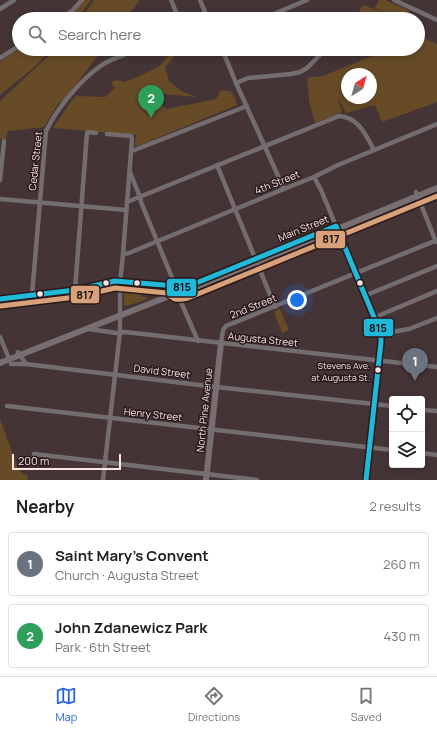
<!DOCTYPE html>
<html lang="en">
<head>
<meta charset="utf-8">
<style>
  :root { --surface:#fff; --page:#f6f6f6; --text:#202124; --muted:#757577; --line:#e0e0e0; --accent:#2563eb }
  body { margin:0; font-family:Manrope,sans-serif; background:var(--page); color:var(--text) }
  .controls { position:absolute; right:12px; bottom:12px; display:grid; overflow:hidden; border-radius:4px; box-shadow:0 2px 6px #0003 }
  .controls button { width:36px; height:36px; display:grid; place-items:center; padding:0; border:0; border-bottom:1px solid var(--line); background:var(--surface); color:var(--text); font:20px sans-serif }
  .compass { position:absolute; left:341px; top:68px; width:36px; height:36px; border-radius:50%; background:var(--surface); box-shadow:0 2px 6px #0003; rotate:37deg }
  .scale { position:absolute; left:12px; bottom:10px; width:109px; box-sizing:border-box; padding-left:4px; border:2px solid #f9e3e5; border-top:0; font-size:11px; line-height:14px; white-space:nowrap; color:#f9e3e5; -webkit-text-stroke:3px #29191b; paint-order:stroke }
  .you { position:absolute; left:297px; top:300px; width:14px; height:14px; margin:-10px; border:3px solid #fff; border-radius:50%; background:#1a73e8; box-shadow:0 0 0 6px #1a73e833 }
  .badge { display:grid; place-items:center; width:26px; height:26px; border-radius:50%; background:var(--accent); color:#fff; font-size:13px; font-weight:700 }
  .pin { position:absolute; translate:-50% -33px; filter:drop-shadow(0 1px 2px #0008) }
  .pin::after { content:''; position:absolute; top:21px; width:14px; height:12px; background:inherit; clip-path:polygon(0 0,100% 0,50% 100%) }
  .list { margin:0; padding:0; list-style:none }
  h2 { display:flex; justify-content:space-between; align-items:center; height:52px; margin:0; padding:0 16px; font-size:17px }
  h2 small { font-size:13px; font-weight:400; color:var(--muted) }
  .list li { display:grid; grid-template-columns:26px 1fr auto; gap:12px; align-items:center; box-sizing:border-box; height:64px; margin:0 8px 8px; padding:0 8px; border:1px solid var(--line); border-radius:4px }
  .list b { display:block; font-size:15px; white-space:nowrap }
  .list p { margin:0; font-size:13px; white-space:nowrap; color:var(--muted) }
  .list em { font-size:13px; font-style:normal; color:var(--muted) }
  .icon { flex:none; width:22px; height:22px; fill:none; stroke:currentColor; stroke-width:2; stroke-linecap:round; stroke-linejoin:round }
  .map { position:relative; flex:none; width:437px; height:480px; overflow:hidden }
  .search { position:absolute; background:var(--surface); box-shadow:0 2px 6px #0003; left:12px; right:12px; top:12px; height:44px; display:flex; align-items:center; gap:10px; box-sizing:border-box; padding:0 14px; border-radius:22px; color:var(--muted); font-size:15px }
  .sheet { height:196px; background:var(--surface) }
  nav { display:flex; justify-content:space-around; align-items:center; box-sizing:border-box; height:56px; border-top:1px solid var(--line); background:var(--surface); font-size:11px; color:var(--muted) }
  nav a { display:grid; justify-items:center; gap:2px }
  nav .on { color:var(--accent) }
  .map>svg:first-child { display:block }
</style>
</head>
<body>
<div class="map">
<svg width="437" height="480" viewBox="0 0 437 480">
  <rect width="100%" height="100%" fill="#453436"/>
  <g fill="#674b27" fill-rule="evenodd">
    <polygon points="84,0 91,0 77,19 63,19"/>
    <polygon points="94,0 140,0 125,19 81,19"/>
    <polygon points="379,0 385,0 410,11 406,19 364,19 359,11 363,5 394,16 375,8"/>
    <path d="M418 35 437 44V102L382 122 375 105 346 113 339 100H338L342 112 315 123 309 101 307 78 323 76 382 52 381 49H418ZM347 74H371V98H347Z"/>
    <polygon points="19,49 52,49 32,69 0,95 0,62"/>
    <polygon points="56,49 103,49 64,100 58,104 44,127 8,131 5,140 0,139 0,101"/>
    <path d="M174 49 179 51 165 67 169 81 181 91 196 97 151 93 166 109 217 99 220 91C232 89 234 93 237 105L138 146 135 145 136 135 53 128 75 96 105 97 115 88 111 82 117 80 124 82 144 74 161 65Z"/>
    <polygon points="124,286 142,288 141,297 147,297 147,299 127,306 124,305"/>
    <polygon points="280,309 289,330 282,333 274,312"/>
    <polygon points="0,419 18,468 24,475 27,474 28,480 0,480"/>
  </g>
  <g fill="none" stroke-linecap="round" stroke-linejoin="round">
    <g stroke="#746d70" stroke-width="4.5">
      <polyline points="171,0 179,19"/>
      <polyline points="200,0 208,19"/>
      <polyline points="394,0 437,20"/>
      <polyline points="0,9 14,0"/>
      <polyline points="60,19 73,10 82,0"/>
      <polyline points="193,19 206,14"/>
      <polyline points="262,19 307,0"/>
      <polyline points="222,49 236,83 284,189"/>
      <polyline points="0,58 19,46"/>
      <polyline points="236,83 248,78 291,74 300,72 307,68 324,51 327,49"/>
      <polyline points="132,151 247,106"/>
      <polyline points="217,165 275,307"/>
      <polyline points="130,172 140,197 141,202 173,280"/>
      <polyline points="314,177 321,190 381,334 381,342 366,480"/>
      <polyline points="0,180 4,141"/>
      <polyline points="416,192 436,242"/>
      <polyline points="0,199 126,210"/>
      <path d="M127 202 339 116C358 117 366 135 374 150"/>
      <polyline points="123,254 129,253 284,189 314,177 338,165 437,124"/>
      <polyline points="75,290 87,133 88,132 96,133"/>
      <polyline points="177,293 198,341"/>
      <path d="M32 295 46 131C58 107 80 80 102 65 110 59 128 54 138 49"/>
      <polyline points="364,296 437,266"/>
      <polyline points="373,318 437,291"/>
      <polyline points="89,329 116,333 125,332 437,367"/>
      <polyline points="381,334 409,329 437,318"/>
      <polyline points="0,337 8,356"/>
      <polyline points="221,343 223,330 226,326 437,240"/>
      <polyline points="18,352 26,364 216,387 392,406"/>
      <polyline points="11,364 26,364"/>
      <polyline points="7,406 392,450"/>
      <polyline points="422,410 437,411"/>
      <polyline points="422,453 437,455"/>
      <polyline points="34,454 257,480"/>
      <polyline points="103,480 120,332 120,282 123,254 132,139 131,136 107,134"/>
    </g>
    <g stroke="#776f72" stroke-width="6">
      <polyline points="0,299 75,290 115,281 170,286 176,286 184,288"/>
      <polyline points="0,363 177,293 186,291 437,188"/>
      <polyline points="206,480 221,343"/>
    </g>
    <defs>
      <polyline id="bus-1" points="0,299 75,290 115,281 176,286 184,288 336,226 381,334 381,342 366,480"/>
      <path id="bus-2" d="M1 306 76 297 115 288 167 293C175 301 176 300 188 298L437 196"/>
    </defs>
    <use href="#bus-1" stroke="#29191b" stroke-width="8"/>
    <use href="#bus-2" stroke="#29191b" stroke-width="8"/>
    <use href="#bus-1" stroke="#20b9da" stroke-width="5"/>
    <use href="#bus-2" stroke="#d9a179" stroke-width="5"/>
  </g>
  <g fill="#f9e3e5" stroke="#29191b" stroke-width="1.5">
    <circle cx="106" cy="283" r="3.5"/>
    <circle cx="137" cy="283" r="3.5"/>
    <circle cx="360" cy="283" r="3.5"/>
    <circle cx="40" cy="294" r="3.5"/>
    <circle cx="378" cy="370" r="3.5"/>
  </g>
  <g text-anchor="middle" stroke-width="3" stroke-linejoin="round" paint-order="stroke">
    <g font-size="9" fill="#f9e3e5" stroke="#29191b" text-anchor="end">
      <text x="370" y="369">Stevens Ave.<tspan x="370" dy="12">at Augusta St.</tspan></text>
    </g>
    <g font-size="10" fill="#f9e3e5" stroke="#29191b">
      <text transform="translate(35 161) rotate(-84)" y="4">Cedar Street</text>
      <text transform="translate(277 182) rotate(-22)" y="4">4th Street</text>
      <text transform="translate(303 228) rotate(-22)" y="4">Main Street</text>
      <text transform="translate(253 306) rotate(-22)" y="4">2nd Street</text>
      <text transform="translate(263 339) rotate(6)" y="4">Augusta Street</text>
      <text transform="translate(162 371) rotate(7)" y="4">David Street</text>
      <text transform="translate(204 410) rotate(-84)" y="4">North Pine Avenue</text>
      <text transform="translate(153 414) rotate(6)" y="4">Henry Street</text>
    </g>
  </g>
  <g stroke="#29191b" stroke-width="1.5">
    <rect x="315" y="230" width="31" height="19" rx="4" fill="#d9a179"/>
    <rect x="166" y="278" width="31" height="19" rx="4" fill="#20b9da"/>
    <rect x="70" y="285" width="30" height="19" rx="4" fill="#d9a179"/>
    <rect x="363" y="318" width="31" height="19" rx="4" fill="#20b9da"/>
  </g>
  <g font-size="11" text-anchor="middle" font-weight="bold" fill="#111">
    <text x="331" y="243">817</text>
    <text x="182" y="291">815</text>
    <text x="85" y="299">817</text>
    <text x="378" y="332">815</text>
  </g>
</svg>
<div class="controls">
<button><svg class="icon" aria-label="locate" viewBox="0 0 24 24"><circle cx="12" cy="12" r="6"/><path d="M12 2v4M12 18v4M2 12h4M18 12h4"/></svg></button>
<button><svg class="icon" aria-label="layers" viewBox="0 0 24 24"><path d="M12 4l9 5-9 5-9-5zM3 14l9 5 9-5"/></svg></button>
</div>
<svg class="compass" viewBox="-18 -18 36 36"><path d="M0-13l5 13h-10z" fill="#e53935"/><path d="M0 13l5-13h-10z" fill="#757577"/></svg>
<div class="scale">200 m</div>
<div class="you"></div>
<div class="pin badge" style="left:415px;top:381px;background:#6b7280">1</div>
<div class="pin badge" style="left:151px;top:118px;background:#2e9e5b">2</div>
<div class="search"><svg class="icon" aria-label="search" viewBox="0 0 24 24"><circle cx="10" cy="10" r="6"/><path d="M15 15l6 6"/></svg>Search here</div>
</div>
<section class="sheet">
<h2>Nearby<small>2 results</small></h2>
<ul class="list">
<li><span class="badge" style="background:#6b7280">1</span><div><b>Saint Mary's Convent</b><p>Church · Augusta Street</p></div><em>260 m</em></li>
<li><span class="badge" style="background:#2e9e5b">2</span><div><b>John Zdanewicz Park</b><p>Park · 6th Street</p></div><em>430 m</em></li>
</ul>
</section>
<nav>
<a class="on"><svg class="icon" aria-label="map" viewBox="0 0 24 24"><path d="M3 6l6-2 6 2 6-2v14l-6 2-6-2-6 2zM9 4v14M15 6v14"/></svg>Map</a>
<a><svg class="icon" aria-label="directions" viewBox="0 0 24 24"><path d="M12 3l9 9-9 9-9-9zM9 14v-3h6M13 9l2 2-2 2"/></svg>Directions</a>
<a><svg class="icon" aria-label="saved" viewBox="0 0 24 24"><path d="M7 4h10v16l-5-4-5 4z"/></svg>Saved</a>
</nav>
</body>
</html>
